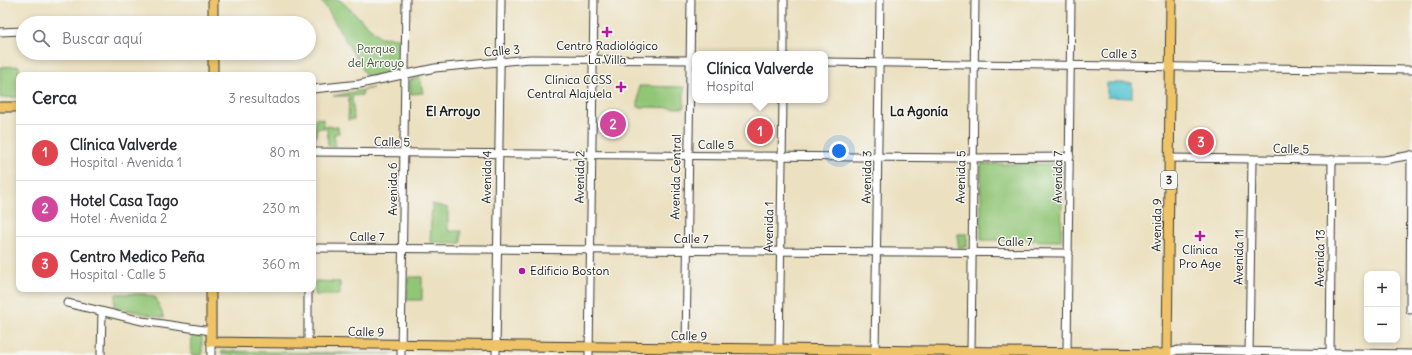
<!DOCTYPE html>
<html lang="es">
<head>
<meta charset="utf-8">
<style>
  :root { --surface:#fff; --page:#f2f2f3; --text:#2b2b33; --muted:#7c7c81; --line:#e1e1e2; --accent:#b5179e }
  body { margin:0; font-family:Delius,sans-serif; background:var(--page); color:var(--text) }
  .controls { position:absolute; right:12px; bottom:12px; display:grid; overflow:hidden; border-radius:8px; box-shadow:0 2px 6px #0003 }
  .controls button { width:36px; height:36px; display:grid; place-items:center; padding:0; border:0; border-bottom:1px solid var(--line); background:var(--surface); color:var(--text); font:20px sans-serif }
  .you { position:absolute; left:839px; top:151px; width:14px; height:14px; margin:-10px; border:3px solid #fff; border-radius:50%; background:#1a73e8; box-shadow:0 0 0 6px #1a73e833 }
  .badge { display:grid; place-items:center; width:26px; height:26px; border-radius:50%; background:var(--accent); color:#fff; font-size:13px; font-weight:700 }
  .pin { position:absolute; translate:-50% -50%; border:2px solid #fff; box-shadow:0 1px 4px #0006 }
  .popup { position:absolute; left:692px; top:51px; width:136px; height:52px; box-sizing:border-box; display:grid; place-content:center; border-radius:8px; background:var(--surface); filter:drop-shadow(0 1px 3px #0005); font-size:13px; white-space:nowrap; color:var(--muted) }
  .popup b { font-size:15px; color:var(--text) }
  .popup::after { content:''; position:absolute; left:50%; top:100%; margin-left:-8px; border:8px solid transparent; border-top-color:var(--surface) }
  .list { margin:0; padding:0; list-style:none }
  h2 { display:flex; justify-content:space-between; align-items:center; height:52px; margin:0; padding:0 16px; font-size:17px }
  h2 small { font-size:13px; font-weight:400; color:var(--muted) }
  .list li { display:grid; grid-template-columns:26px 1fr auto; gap:12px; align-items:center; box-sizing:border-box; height:56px; padding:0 16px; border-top:1px solid var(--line) }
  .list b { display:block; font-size:15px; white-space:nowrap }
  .list p { margin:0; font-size:13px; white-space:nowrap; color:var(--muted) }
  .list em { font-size:13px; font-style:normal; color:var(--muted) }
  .icon { flex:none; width:22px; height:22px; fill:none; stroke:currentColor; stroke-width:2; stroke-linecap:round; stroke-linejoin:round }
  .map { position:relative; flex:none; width:1412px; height:355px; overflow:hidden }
  .search { position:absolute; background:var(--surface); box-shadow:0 2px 6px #0003; left:16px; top:16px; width:300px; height:44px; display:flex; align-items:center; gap:10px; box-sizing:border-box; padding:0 14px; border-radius:22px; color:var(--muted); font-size:15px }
  .panel { position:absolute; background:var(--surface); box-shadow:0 2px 6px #0003; left:16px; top:72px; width:300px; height:220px; border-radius:8px }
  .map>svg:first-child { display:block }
</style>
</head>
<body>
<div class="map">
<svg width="1412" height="355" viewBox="0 0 1412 355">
  <rect width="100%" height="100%" fill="#f6f6f2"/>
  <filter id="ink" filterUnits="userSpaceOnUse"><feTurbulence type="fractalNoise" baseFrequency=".025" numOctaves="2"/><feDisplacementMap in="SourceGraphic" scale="8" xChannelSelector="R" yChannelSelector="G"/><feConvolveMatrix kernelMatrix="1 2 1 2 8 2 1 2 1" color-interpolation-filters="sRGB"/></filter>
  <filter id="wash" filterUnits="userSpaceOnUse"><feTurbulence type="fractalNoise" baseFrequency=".012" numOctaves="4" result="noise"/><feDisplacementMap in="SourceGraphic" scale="16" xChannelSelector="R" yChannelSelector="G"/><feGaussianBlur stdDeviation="0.9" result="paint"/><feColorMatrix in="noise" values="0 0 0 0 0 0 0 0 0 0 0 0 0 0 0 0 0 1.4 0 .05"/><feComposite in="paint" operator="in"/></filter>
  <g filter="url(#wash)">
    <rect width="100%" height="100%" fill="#ebe0bf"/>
    <g fill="#92c677" stroke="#57714a">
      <polygon points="320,0 340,0 380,37 400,38 400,71 367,77 326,7"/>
      <polygon points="19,66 19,97 0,98 0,67"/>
      <polygon points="420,77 423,93 410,94 410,80"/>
      <polygon points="639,86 684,87 684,108 638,107"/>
      <polygon points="373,88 364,90 362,95 352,96 354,119 348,120 349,96 333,96"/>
      <polygon points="315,118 323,119 323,126 338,127 339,133 334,134 336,146 328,146 327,128 317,128 315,146"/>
      <polygon points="981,164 1063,164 1061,241 981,240"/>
      <polygon points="432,204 448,208 448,231 461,231 461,243 430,242"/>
      <rect x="958" y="234" width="9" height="13"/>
      <polygon points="408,277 422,277 422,300 407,300"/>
      <polygon points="315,281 340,282 340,295 315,295"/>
      <polygon points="116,294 144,294 156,298 164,318 114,307"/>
      <polygon points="192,333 202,337 202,355 191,355"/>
      <polygon points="222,351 394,354 222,355"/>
    </g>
    <polygon fill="#5ac6d3" stroke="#3b7178" points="1107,83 1132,83 1132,98 1107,97"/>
  </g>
  <g filter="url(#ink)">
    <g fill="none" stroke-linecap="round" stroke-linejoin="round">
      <defs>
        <g id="minor">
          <polyline points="0,32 23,31"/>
          <polyline points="784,54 784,0"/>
          <polyline points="825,62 1412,70"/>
          <polyline points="313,89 360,84 435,68 530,59 695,60"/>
          <polyline points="313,152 967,158 1070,157"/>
          <polyline points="1169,158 1332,160 1384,160 1412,155"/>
          <polyline points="313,248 1069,253"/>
          <polyline points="67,303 142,321 211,331"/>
          <polyline points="1410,310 1411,155"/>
          <polyline points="308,343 308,289"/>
          <polyline points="686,348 691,0"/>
          <polyline points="779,350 783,100"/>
          <polyline points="971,352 975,0"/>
          <polyline points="1067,354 1071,0"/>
          <polyline points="1167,354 1178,350 1412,354"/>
          <polyline points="101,355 102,312"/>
          <polyline points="211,355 211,342"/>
          <polyline points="401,355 406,0"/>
          <polyline points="496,355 501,0"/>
          <polyline points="589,355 594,0"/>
          <polyline points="875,355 880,0"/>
          <polyline points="1249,355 1252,159"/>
          <polyline points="1330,355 1332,160"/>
        </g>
        <g id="major">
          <polyline points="213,0 213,23"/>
          <polyline points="213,53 213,75"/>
          <polyline points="0,107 19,107"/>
          <polyline points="211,289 211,342 1167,354 1171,0"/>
        </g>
      </defs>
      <use href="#minor" stroke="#3b3934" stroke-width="9"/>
      <use href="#major" stroke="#3b3934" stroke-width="11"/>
      <use href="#minor" stroke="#fff" stroke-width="7"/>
      <use href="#major" stroke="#efc469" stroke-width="9"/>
    </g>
  </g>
  <g fill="#b5179e" stroke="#f6f6f2" stroke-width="1.5">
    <path d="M605 26h4v4h4v4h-4v4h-4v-4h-4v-4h4z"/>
    <path d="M619 81h4v4h4v4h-4v4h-4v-4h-4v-4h4z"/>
    <path d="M1198 230h4v4h4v4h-4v4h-4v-4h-4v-4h4z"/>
    <circle cx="522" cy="271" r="4"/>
  </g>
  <g text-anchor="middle" stroke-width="3" stroke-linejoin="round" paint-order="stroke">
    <rect fill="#f6f6f2" stroke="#5d5d5c" stroke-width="1" x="1161" y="171" width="16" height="18" rx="3"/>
    <g font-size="11" font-weight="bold" fill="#1c1c1c">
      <text x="1169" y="184">3</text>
    </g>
    <g font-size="12" fill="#1c1c1c" stroke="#f6f6f2">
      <text x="607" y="50">Centro Radiológico<tspan x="607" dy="14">La Villa</tspan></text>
      <text x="612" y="84" text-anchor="end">Clínica CCSS<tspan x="612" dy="14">Central Alajuela</tspan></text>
      <text x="1200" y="254">Clínica<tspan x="1200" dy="14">Pro Age</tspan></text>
      <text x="530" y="275" text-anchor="start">Edificio Boston</text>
    </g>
    <g font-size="12" fill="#45583c" stroke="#f6f6f2">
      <text x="376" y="53">Parque<tspan x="376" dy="14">del Arroyo</tspan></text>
    </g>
    <g font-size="12" fill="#1c1c1c" stroke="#f6f6f2">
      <text transform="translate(502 51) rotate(-5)" y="4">Calle 3</text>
      <text transform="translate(1119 54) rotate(1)" y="4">Calle 3</text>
      <text transform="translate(392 142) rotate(1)" y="4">Calle 5</text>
      <text x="716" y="149">Calle 5</text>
      <text transform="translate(1291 149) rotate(1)" y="4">Calle 5</text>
      <text transform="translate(487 177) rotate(-89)" y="4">Avenida 4</text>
      <text transform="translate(580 177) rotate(-89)" y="4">Avenida 2</text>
      <text transform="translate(676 177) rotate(-89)" y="4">Avenida Central</text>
      <text transform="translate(867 177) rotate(-89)" y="4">Avenida 3</text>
      <text transform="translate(961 177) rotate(-89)" y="4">Avenida 5</text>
      <text transform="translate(1058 177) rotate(-89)" y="4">Avenida 7</text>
      <text transform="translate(393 189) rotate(-90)" y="4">Avenida 6</text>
      <text transform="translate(1157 225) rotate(-89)" y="4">Avenida 9</text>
      <text transform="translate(769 227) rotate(-89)" y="4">Avenida 1</text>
      <text x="367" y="241">Calle 7</text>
      <text x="691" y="243">Calle 7</text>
      <text x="1015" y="246">Calle 7</text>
      <text transform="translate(1239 257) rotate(-89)" y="4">Avenida 11</text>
      <text transform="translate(1320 258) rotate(-89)" y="4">Avenida 13</text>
      <text transform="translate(366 332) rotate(1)" y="4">Calle 9</text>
      <text transform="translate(689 336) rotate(1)" y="4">Calle 9</text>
    </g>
    <g font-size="13" font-weight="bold" fill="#1c1c1c" stroke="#f6f6f2">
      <text x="453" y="116">El Arroyo</text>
      <text x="919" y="116">La Agonía</text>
    </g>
  </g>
</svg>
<div class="controls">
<button>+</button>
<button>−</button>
</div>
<div class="you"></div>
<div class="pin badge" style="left:760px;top:131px;background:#e0444e">1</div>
<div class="popup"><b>Clínica Valverde</b>Hospital</div>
<div class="pin badge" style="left:613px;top:124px;background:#d1479c">2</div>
<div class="pin badge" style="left:1201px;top:142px;background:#e0444e">3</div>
<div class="search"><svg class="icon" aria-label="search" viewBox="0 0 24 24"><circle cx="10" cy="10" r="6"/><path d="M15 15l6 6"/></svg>Buscar aquí</div>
<section class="panel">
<h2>Cerca<small>3 resultados</small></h2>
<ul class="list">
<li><span class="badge" style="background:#e0444e">1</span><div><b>Clínica Valverde</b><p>Hospital · Avenida 1</p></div><em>80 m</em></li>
<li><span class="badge" style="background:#d1479c">2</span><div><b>Hotel Casa Tago</b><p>Hotel · Avenida 2</p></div><em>230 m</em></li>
<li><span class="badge" style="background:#e0444e">3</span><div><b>Centro Medico Peña</b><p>Hospital · Calle 5</p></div><em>360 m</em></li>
</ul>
</section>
</div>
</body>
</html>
